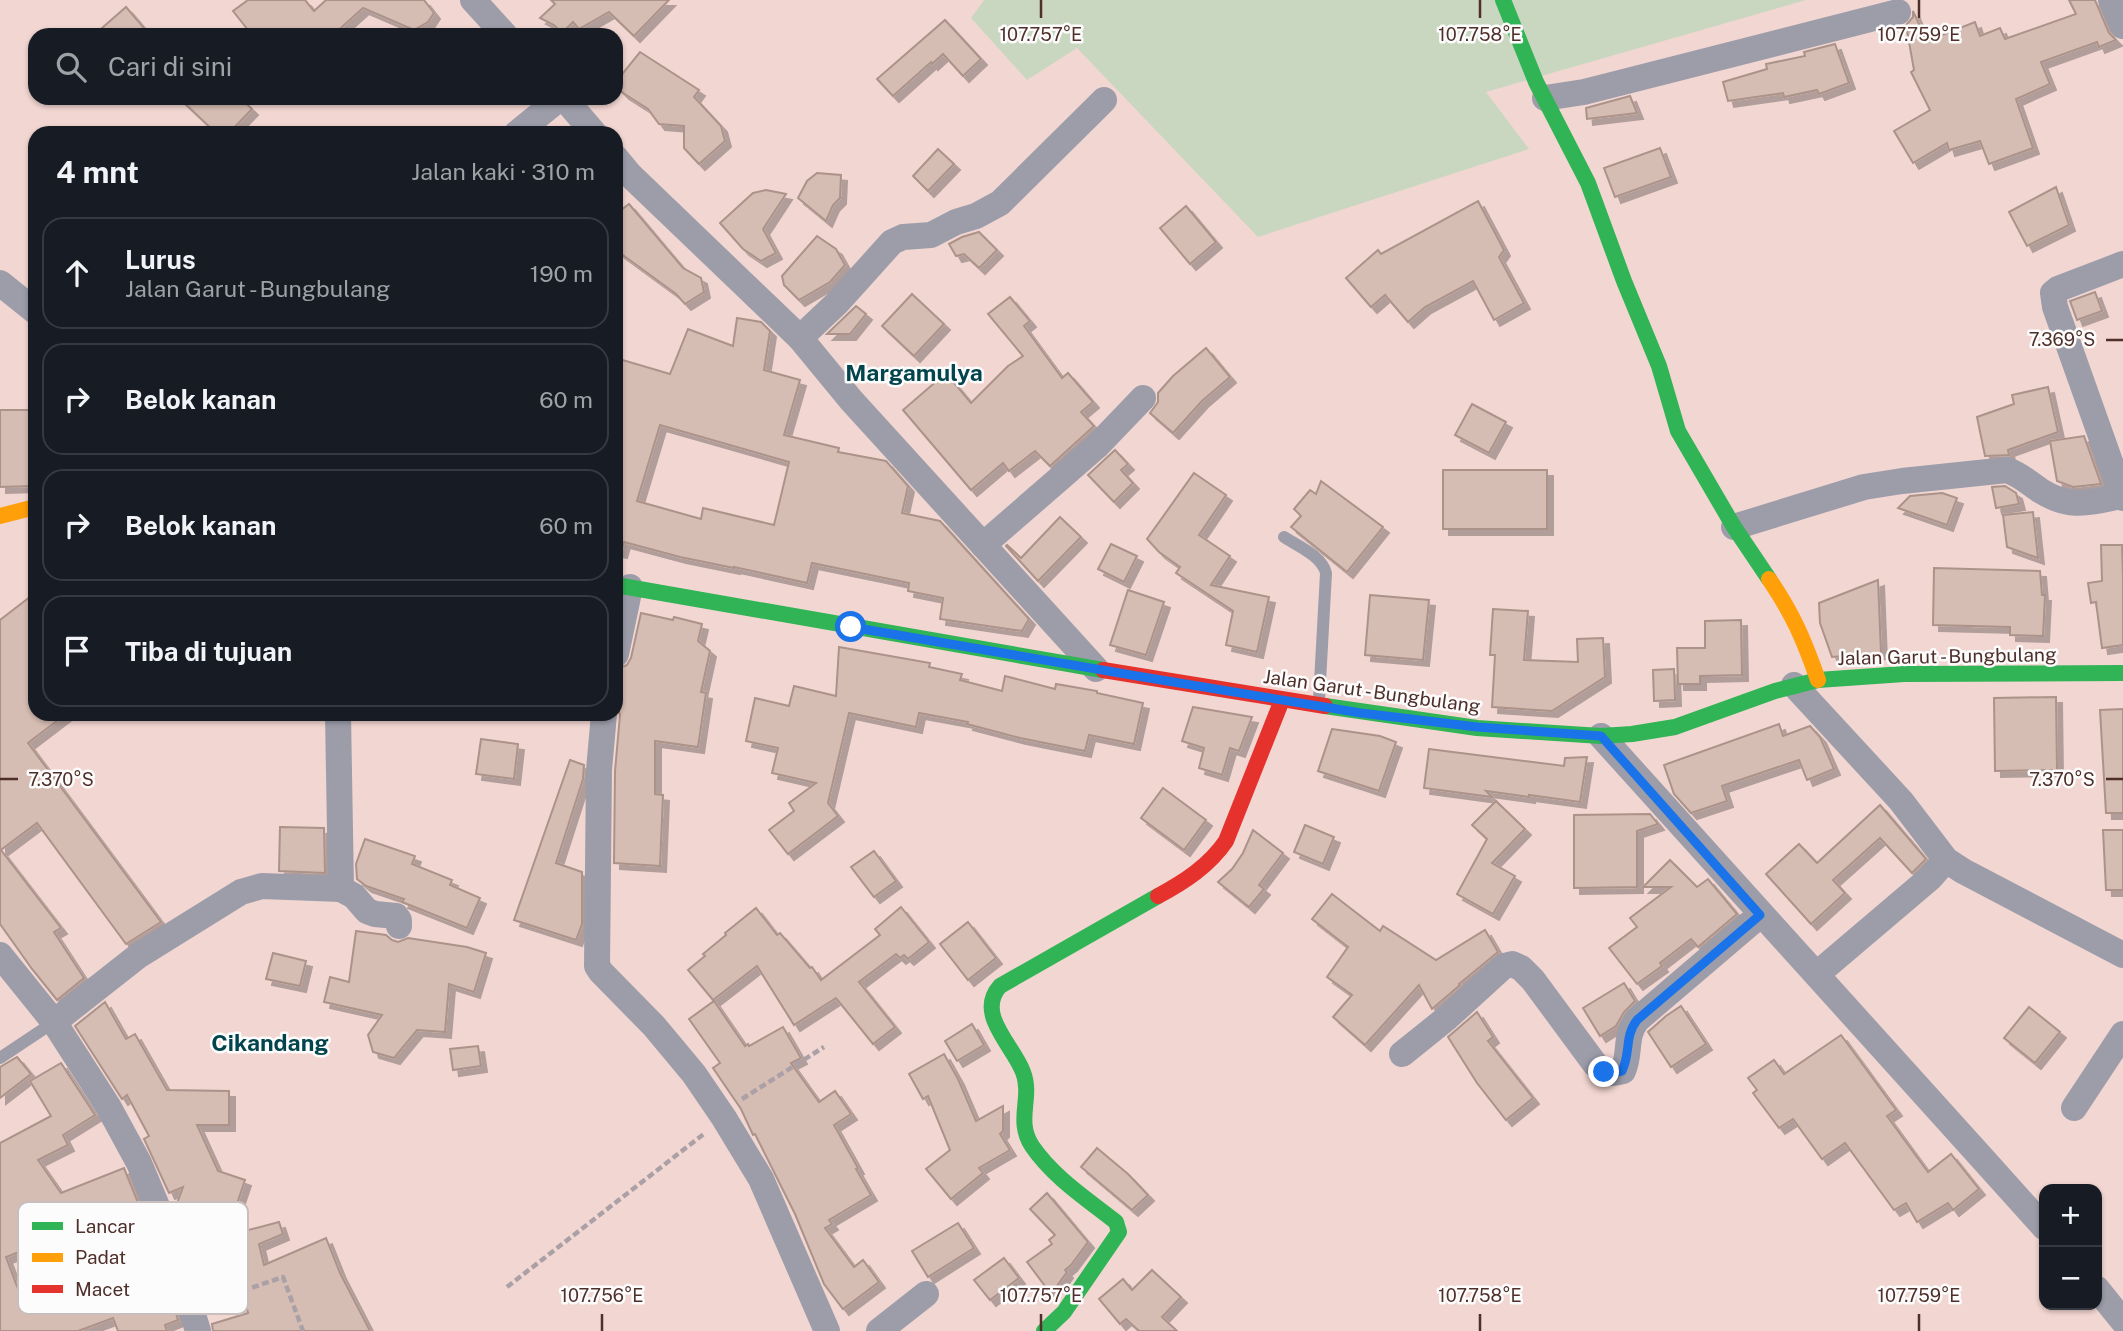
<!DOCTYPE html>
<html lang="id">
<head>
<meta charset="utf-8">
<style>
  :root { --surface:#171b24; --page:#20242c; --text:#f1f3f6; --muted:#9ea1a6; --line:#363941 }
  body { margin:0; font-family:"Public Sans",sans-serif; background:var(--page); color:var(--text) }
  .controls { position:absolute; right:21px; bottom:21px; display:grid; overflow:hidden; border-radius:14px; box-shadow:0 2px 5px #0004 }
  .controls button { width:63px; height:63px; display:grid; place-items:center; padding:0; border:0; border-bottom:2px solid var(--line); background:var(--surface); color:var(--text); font:35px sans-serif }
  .stop { position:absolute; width:21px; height:21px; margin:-16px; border:5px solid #1a73e8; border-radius:50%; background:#fff }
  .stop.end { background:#1a73e8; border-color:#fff; box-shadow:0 2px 7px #0008 }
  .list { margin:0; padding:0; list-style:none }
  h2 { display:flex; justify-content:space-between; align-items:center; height:91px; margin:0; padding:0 28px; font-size:30px }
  h2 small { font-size:23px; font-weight:400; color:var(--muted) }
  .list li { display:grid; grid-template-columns:46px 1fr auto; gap:21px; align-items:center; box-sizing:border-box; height:112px; margin:0 14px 14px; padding:0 14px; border:2px solid var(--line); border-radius:21px }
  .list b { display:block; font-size:26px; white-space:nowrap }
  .list p { margin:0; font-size:23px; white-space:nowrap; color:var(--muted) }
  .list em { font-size:23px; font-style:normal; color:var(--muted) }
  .icon { flex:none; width:38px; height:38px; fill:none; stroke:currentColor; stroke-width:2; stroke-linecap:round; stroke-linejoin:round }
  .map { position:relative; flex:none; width:2123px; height:1331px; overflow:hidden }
  .search { position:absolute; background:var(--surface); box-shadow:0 2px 5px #0004; left:28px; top:28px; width:595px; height:77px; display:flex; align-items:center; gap:18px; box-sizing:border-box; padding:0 24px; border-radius:21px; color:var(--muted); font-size:26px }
  .panel { position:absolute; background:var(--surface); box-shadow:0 2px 5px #0004; left:28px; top:126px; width:595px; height:595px; border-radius:21px }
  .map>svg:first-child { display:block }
</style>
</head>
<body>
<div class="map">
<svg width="2123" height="1331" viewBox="0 0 2123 1331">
  <defs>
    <filter id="shadow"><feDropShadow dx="6" dy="6" stdDeviation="0" flood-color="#0004"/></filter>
  </defs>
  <rect width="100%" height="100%" fill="#f2d6d1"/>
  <polygon fill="#cad7c0" points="984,0 1806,0 1486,92 1529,149 1258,237 1077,48 1027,80 971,18"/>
  <g fill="#d6bdb3" stroke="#ac938a" stroke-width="2" fill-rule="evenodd" filter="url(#shadow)">
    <polygon points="248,0 305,0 314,11 326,0 424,0 434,13 428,22 414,30 363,8 333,35 252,35 233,11"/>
    <polygon points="551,0 669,0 634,36 609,12 579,29 573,22 562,33 554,25 540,18 555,4"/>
    <polygon points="2069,0 2095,0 2109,33 2116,40 2099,47 2097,42 2041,62 2050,84 2016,99 2033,148 1989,164 1980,141 1949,150 1947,143 1913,163 1894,131 1930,110 1911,72 1914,70 1906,25 1913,17 1913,11 1927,41 1975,22 1980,36 2000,28 2005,39 2076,14"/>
    <polygon points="126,7 150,35 94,35"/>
    <polygon points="945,20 981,59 963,76 943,54 932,64 931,62 893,96 877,79"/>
    <polygon points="1835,44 1849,83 1819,94 1817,90 1784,97 1783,93 1728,101 1723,82 1767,69 1766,64 1805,56 1804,52"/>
    <polygon points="640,52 699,90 694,97 721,126 725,141 699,164 684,148 684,126 659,124 648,109 623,93 616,86 623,73"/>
    <polygon points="1630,96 1637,113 1587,119 1586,108"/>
    <polygon points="179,98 240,98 252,109 229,133 216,133"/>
    <polygon points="1660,148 1671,177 1615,197 1604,168"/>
    <polygon points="938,149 954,164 928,191 913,176"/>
    <polygon points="817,173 841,175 840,198 833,205 826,221 798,198 807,181"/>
    <polygon points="2056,187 2069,225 2027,246 2009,212"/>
    <polygon points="766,190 786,194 763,229 776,253 761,261 743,249 720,223 753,193"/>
    <polygon points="1478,201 1504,250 1499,257 1524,303 1494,320 1473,281 1425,307 1408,322 1385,295 1371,307 1346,278 1378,250 1381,254"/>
    <polygon points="629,204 683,268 701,278 704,292 685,304 676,294 616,250 616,214"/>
    <polygon points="1186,206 1216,242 1190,264 1160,228"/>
    <polygon points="979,232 997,250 979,268 964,254 956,256 949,244 962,237"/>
    <polygon points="817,236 836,249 845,265 830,282 799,300 784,285 782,276"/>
    <polygon points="2095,292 2102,311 2077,320 2070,301"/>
    <polygon points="912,294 944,324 914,356 882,326"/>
    <polygon points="1010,297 1030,321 1024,326 1062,378 1068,373 1093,402 1081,412 1094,426 1050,466 1035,451 1009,471 1003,463 971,490 903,410 946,373 971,403 1008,366 1023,356 988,314"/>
    <polygon points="856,306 866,314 850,334 827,334"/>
    <path d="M737 318 761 322 770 331 764 370 800 380 784 435 839 448 838 452 886 461 908 486 902 513 940 521 1029 619 1022 631 940 619 943 598 908 591 909 583 812 563 807 583 734 567V568L680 557 624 542 621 552 616 551V358L670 374 688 329 733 346ZM660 425 789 462 774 525 703 508 701 519 637 501Z"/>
    <polygon points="1206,348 1230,377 1202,401 1173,433 1150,413 1158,402 1158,393 1173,376"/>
    <polygon points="2048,387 2058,432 2008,450 2009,455 1985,456 1977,417 2014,404 2012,395"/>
    <polygon points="1472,404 1506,422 1489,453 1455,435"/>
    <polygon points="0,410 35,410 35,445 32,445 32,486 0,487"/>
    <polygon points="2084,436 2101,484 2073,487 2057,481 2050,441"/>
    <polygon points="1115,450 1128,464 1121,470 1133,483 1114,502 1088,475"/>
    <rect x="1443" y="470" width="104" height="59"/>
    <polygon points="1194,473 1226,495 1199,535 1230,556 1211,585 1269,597 1257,652 1226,645 1233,611 1176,573 1180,567 1159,552 1147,539"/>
    <polygon points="1321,481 1383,527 1347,572 1291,527 1301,516 1294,509 1310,490 1316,494"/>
    <polygon points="2005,486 2016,493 2019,504 1996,508 1992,487"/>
    <polygon points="1942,493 1957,498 1947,525 1898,508 1910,496"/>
    <polygon points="2033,512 2038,558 2007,547 2003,515"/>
    <polygon points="1060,517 1081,537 1038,581 1006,546 1007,545 1021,558"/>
    <polygon points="1111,544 1137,556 1124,582 1098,569"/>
    <polygon points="2101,545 2122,545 2123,578 2123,645 2102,648 2096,602 2091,603 2088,583 2102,581"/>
    <polygon points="1934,568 2040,571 2042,595 2045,595 2043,636 2010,635 2010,627 1933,625"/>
    <polygon points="1878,580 1881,653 1832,657 1820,623 1819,603"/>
    <polygon points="1128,590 1164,602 1146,655 1110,645"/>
    <polygon points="35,593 35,714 66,714 28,743 161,922 126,944 37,823 1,850 61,928 54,932 84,978 57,1000 32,969 0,924 0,620"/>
    <polygon points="1370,595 1429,600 1423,660 1365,655"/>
    <polygon points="1493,609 1528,611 1524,660 1578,662 1577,639 1603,638 1605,677 1552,711 1492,707 1495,655 1490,655"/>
    <polygon points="641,613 673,620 674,617 702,624 698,641 710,651 701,692 706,693 698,747 655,741 655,794 663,795 660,866 614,863 615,771 620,715 616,704 616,675 617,669 627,665 631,658"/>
    <polygon points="1741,620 1742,675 1700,676 1700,684 1678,684 1677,648 1705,648 1705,621"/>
    <polygon points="839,647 930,663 929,667 962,674 960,680 1002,691 1005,676 1055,689 1056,684 1097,691 1097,693 1143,703 1134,744 1089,735 1085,751 1020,738 967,724 968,722 919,713 916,727 849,713 828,803 838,816 788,854 769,830 794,811 789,803 816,783 772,773 778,748 746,741 755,698 789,706 794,686 836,696"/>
    <polygon points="1674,669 1675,700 1654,701 1653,670"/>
    <polygon points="2056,697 2057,770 1995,771 1994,698"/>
    <polygon points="1193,707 1252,717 1239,751 1230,748 1222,775 1199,768 1204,748 1182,741"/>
    <polygon points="2123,709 2123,813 2106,813 2100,710"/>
    <polygon points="1779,724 1783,736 1810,726 1820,737 1834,769 1807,780 1799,760 1722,786 1727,801 1691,813 1674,794 1664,765"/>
    <polygon points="1332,729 1380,736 1396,742 1379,791 1318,771"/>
    <polygon points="481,739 518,744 514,779 476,774"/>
    <polygon points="1429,749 1564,766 1565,758 1587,757 1580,802 1529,795 1529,797 1486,791 1492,797 1424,788"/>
    <polygon points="570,760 584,765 583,779 556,863 582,872 582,924 576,940 514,920"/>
    <polygon points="1163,788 1206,820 1184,850 1141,818"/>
    <polygon points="1496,801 1525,829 1492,863 1515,876 1493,914 1457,894 1487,839 1472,825"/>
    <polygon points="1880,805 1926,859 1912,873 1880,838 1833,880 1845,893 1811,924 1766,874 1799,844 1817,863"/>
    <polygon points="1650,814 1658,824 1637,831 1637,887 1574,888 1574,815"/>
    <polygon points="1305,825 1334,837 1323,864 1294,852"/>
    <polygon points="280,827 324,828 325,873 279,871"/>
    <polygon points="1253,830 1283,853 1259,885 1264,889 1249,907 1218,882 1232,869 1243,853"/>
    <polygon points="2103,830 2123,830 2123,890 2106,890"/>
    <polygon points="365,839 415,856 412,864 452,880 450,885 480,898 467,928 402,902 404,899 366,886 357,879 356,864"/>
    <polygon points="874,851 896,881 874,897 851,867"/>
    <polygon points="1670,860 1697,887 1708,879 1737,914 1698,947 1691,939 1660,963 1662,966 1637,984 1609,948 1637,927 1630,918 1671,887 1643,887"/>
    <polygon points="1332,894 1380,931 1383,926 1436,960 1485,930 1498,952 1459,984 1460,985 1432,1009 1419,985 1365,1045 1333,1017 1352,995 1327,977 1348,947 1312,919"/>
    <polygon points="901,907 929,942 908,959 904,955 900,958 896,954 859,982 895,1027 873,1044 836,998 794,1025 757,966 713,1000 688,970 705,956 703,954 726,935 725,933 756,908 777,935 780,933 810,968 812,967 821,980 880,935 875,929"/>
    <polygon points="968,922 996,958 968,980 940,944"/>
    <polygon points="356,931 386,935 392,940 398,942 408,938 467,947 486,953 474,992 449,984 445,1032 417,1030 394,1058 373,1052 368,1035 382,1015 324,1002 330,977 349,982"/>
    <polygon points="273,953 306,961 300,986 266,979"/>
    <polygon points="1624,983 1635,1001 1624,1012 1616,1026 1600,1036 1583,1008"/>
    <polygon points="714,1001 745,1046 748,1044 749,1046 783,1027 801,1058 791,1063 819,1102 835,1091 851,1114 834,1125 858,1168 856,1169 871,1195 829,1220 832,1224 825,1228 854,1267 863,1260 879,1282 843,1309 824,1284 795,1214 755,1134 753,1135 741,1109 713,1068 720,1063 689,1019"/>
    <polygon points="105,1002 126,1039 135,1034 167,1090 229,1091 229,1125 197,1125 218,1171 245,1180 226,1236 279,1222 283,1234 259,1244 264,1265 326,1238 340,1273 370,1331 213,1331 212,1324 248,1313 234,1255 196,1271 175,1209 183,1187 169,1193 144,1139 149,1136 127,1095 122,1099 75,1026"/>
    <polygon points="1681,1006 1706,1044 1671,1067 1648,1032 1666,1016"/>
    <polygon points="2029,1007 2060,1032 2035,1063 2004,1038"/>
    <polygon points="1477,1012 1493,1037 1488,1041 1533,1098 1506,1120 1477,1083 1448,1037"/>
    <polygon points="972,1024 984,1045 957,1061 945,1041"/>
    <polygon points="1841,1035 1896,1110 1887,1116 1928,1172 1951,1154 1979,1189 1953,1210 1948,1203 1917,1222 1906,1203 1894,1210 1845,1143 1822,1159 1793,1119 1779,1128 1753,1093 1757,1090 1748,1078 1774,1060 1784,1074"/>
    <polygon points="478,1046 481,1066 453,1070 450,1049"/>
    <polygon points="944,1054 958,1079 976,1121 1003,1106 1003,1131 1000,1134 1010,1150 979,1168 983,1173 951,1199 926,1169 950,1150 928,1096 923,1099 909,1074"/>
    <polygon points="17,1057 31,1074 0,1098 0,1067"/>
    <polygon points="61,1063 95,1115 63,1135 68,1145 38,1160 61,1193 124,1168 139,1205 6,1257 18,1289 155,1242 178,1320 165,1325 167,1331 118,1331 113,1318 78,1331 0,1331 0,1143 51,1116 30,1081"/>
    <polygon points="1097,1148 1128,1174 1148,1195 1132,1210 1081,1167"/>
    <polygon points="1047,1193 1088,1242 1071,1265 1065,1270 1067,1272 1051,1294 1027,1262 1052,1244 1049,1240 1055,1235 1030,1209"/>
    <polygon points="958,1223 974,1248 928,1277 912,1251"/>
    <polygon points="1004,1258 1019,1278 990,1300 974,1280"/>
    <polygon points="1152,1270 1181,1297 1162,1317 1177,1331 1139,1331 1126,1319 1120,1324 1099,1299 1123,1279 1132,1290"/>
  </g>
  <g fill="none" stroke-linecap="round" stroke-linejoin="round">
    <g stroke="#aba0a6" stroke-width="4.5" stroke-dasharray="7 3.5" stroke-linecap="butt">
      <polyline points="742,1099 824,1047"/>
      <polyline points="507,1287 705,1133"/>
      <polyline points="218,1310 225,1308 242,1291 283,1277 303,1331"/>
    </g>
    <g stroke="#9d9daa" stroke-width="12">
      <path d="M1284 537C1298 546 1322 556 1326 573L1319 700"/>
      <polyline points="0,1058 54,1022"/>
    </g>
    <g stroke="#9d9daa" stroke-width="26">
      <polyline points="473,0 505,35"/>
      <polyline points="2111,0 2123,26"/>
      <polyline points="564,98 594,133"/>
      <polyline points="1545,98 1584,92 1898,12"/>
      <polyline points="517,133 560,98"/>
      <polyline points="616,158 630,175 800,338 851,400 1096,669"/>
      <polyline points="2123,264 2058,289 2053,293 2055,307 2123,498"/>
      <polyline points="0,283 35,311"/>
      <polyline points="800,338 837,303 892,242 903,237 931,235 956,222 976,216 1000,203 1104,100"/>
      <path d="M1734 527 1864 487 1902 481 2007 470C2021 475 2029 483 2041 491 2072 510 2089 502 2122 496"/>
      <polyline points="983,545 1097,446 1143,398"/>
      <polyline points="616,654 630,587"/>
      <polyline points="1794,685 1901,801 1946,860 1963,871 2123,955"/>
      <polyline points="604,714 599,770 597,966 601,972 654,1026 694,1074 724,1118 761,1179 827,1331"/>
      <path d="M1601 736C1748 901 1897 1063 2044 1227"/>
      <polyline points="341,889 354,896 367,911 375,914 396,916 399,920 399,926"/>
      <polyline points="0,955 54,1022 108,1106 139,1163 169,1235 198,1331"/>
      <polyline points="1817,974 1930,878 1946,860"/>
      <polyline points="54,1022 138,956 241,892 262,886 341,889 338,714"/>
      <path d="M1402 1054 1448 1017 1504 966 1512 964 1521 968 1533 980 1595 1064C1604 1073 1610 1075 1623 1071 1631 1053 1624 1037 1637 1020L1760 915"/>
      <polyline points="2074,1108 2123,1034"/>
      <polyline points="2097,1289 2123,1321"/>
      <polyline points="879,1331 926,1294"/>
    </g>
    <g stroke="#30b455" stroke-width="16">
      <polyline points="1503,0 1536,82 1588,183 1624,281 1659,366 1678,431 1734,527 1769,579"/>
      <polyline points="616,585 1103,670"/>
      <polyline points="1325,706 1477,728 1601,736 1632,734 1675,727 1775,691 1818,680 1904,674 2123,673"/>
      <path d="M1044 1331 1064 1312 1119 1232 1116 1222C1087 1199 1053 1177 1032 1146 1015 1120 1033 1098 1023 1072 1013 1045 975 1014 1000 986L1158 896"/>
    </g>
    <g stroke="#ff9f0a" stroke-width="16">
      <polyline points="0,516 35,507"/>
      <path d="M1769 579C1793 614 1804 640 1818 680"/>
    </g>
    <g stroke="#e5322d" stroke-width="16">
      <polyline points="1103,670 1325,706"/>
      <path d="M1158 896C1184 882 1209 866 1226 841L1282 700"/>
    </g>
  </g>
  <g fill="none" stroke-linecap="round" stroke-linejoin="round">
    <path stroke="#1a73e8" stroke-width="9" d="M851 627 1143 677 1361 713 1477 727 1601 736 1760 915 1637 1020C1624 1037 1631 1053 1622 1071L1615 1073 1604 1072"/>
  </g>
  <path fill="none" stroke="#4f2f2a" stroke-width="2.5" d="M1041 0V18M1480 0V18M1919 0V18M2106 340H2123M0 779H18M2106 779H2123M602 1314V1331M1041 1314V1331M1480 1314V1331M1919 1314V1331"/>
  <g text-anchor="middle" stroke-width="5" stroke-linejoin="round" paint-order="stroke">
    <g font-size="19" fill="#4f2f2a" stroke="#fcfcfc">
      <text transform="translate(1947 656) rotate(-1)" y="7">Jalan Garut - Bungbulang</text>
      <text transform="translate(1372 691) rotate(8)" y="7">Jalan Garut - Bungbulang</text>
    </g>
    <g font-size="23" font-weight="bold" fill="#02444c" stroke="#fcfcfc">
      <text x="914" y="381">Margamulya</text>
      <text x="270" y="1051">Cikandang</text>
    </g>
  </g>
  <rect x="18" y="1202" width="230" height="112" rx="10" fill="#fcfcfc" stroke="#c8bebd" stroke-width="2"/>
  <rect x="32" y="1222" width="31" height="8" fill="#30b455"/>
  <rect x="32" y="1253" width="31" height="9" fill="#ff9f0a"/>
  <rect x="32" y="1285" width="31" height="8" fill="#e5322d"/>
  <g font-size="19" fill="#4f2f2a">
    <text x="75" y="1233">Lancar</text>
    <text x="75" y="1264">Padat</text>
    <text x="75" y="1296">Macet</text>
  </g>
  <g font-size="18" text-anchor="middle" fill="#4f2f2a" stroke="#fcfcfc" stroke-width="5" stroke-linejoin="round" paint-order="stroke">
    <text x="1041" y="41">107.757°E</text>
    <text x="1480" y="41">107.758°E</text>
    <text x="1919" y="41">107.759°E</text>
    <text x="2062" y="346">7.369°S</text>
    <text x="61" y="786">7.370°S</text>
    <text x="2062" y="786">7.370°S</text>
    <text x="602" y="1302">107.756°E</text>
    <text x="1041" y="1302">107.757°E</text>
    <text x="1480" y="1302">107.758°E</text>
    <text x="1919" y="1302">107.759°E</text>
  </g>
</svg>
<div class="controls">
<button>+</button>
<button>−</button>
</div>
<div class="stop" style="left:851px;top:627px"></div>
<div class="stop end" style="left:1604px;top:1072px"></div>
<div class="search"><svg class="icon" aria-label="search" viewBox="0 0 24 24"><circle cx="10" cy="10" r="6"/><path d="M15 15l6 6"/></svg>Cari di sini</div>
<section class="panel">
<h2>4 mnt<small>Jalan kaki · 310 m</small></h2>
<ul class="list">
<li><svg class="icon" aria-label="ahead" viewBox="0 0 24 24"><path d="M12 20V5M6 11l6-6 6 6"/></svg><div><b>Lurus</b><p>Jalan Garut - Bungbulang</p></div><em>190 m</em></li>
<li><svg class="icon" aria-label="right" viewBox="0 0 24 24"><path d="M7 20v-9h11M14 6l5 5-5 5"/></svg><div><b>Belok kanan</b></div><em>60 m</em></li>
<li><svg class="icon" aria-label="right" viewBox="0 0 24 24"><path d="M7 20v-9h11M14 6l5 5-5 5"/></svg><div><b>Belok kanan</b></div><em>60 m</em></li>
<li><svg class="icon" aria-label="arrive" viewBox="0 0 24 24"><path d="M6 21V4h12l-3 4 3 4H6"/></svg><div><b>Tiba di tujuan</b></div></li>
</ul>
</section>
</div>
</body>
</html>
